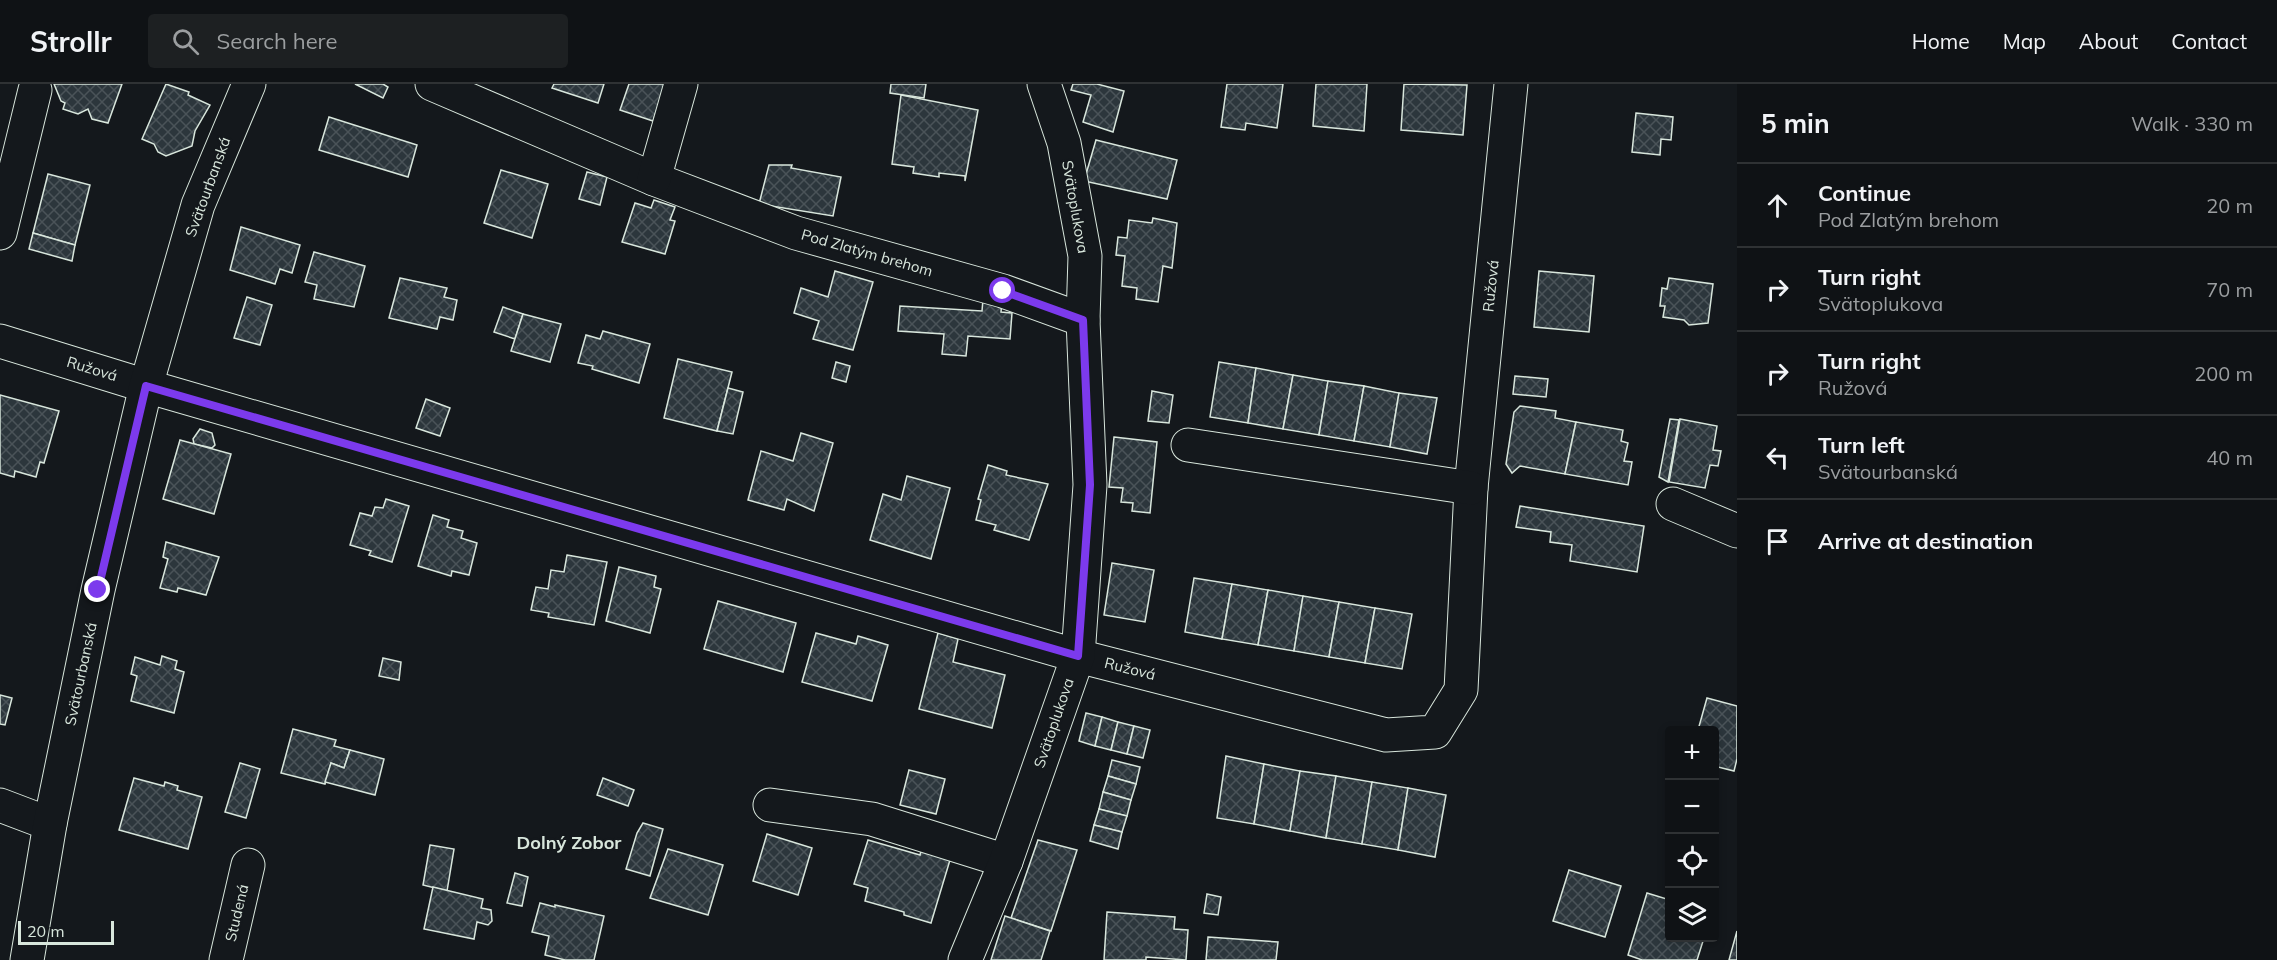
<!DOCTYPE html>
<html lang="en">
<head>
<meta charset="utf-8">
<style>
  :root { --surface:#0f1215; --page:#1d2022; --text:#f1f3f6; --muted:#9b9ea0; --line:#2f3234 }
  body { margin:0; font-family:Mulish,sans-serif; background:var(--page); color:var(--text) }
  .controls { position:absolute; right:18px; bottom:18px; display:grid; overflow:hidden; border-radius:6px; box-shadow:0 3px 9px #0003 }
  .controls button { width:54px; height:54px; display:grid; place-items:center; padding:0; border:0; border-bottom:2px solid var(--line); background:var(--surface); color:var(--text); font:30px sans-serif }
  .scale { position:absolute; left:18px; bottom:15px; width:96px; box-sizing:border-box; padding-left:6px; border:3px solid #d8e6dc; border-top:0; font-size:16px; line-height:21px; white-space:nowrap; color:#d8e6dc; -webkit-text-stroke:4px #14181c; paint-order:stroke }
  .stop { position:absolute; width:18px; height:18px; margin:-14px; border:4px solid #7c3aed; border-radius:50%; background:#fff }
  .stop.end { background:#7c3aed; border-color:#fff; box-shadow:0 2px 6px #0008 }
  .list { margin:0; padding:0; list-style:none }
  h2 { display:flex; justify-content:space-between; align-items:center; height:78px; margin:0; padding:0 24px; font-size:26px }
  h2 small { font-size:20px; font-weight:400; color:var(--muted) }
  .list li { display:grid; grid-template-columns:39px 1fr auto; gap:18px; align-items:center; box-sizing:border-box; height:84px; padding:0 24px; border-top:2px solid var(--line) }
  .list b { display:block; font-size:22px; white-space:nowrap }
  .list p { margin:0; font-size:20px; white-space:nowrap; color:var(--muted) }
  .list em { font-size:20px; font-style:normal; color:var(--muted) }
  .icon { flex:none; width:33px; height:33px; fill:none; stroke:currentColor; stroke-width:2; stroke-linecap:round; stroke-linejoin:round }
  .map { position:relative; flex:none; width:1737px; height:876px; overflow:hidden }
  header { display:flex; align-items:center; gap:36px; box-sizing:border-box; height:84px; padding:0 30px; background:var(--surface); border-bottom:2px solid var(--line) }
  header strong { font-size:28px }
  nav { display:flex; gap:33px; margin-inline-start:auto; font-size:21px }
  .search { width:420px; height:54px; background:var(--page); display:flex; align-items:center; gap:15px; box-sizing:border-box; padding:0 21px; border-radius:6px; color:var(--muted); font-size:22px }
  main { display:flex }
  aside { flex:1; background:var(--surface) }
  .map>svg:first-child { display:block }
</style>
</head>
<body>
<header>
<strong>Strollr</strong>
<div class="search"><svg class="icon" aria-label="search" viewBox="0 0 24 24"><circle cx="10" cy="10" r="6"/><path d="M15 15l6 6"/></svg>Search here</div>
<nav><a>Home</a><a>Map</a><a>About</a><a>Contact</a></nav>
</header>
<main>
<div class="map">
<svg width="1737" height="876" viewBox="0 0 1737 876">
  <defs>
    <pattern id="building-cross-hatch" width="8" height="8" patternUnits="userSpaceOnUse" patternTransform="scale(1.5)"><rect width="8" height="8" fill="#2c363c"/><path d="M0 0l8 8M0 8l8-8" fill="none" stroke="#4a5358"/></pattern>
  </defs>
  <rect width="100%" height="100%" fill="#14181c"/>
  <g fill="url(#building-cross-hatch)" stroke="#d8e6dc" stroke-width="1.5">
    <polygon points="54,0 122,0 108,39 92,35 88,25 78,30 63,25 65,19 61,17"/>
    <polygon points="166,0 189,8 188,11 210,21 195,47 192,62 166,72 158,68 154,60 142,55"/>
    <polygon points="355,0 383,0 388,3 383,14"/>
    <polygon points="554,0 604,0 598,19 552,4"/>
    <polygon points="629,0 665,0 653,37 620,26"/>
    <polygon points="891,0 926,0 924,14 890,9"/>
    <polygon points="1073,0 1097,0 1124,7 1113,48 1083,38 1091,11 1071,6"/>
    <polygon points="1227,0 1283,0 1277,44 1246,39 1245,46 1221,43"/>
    <polygon points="1316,0 1367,0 1364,47 1313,42"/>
    <polygon points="1404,0 1467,1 1463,51 1401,46"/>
    <polygon points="901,11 978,26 965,97 965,92 939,89 939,93 913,89 914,83 892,80"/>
    <polygon points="1636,29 1673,33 1671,56 1661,55 1660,71 1632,68"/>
    <polygon points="329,33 417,61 408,93 319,66"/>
    <polygon points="1096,56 1177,76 1167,115 1084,97"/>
    <polygon points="769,81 792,81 791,84 841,93 833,132 759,120"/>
    <polygon points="501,86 548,100 532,154 484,139"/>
    <polygon points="587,88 607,93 600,121 579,115"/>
    <polygon points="48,90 90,101 75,161 33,149"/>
    <polygon points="654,116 675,123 670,136 675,137 665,170 622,158 635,119 651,124"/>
    <polygon points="1153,134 1177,139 1172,184 1163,182 1158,218 1136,215 1137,204 1122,202 1125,172 1116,171 1118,153 1127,154 1129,136 1152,139"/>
    <polygon points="241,143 300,161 292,189 280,185 275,200 230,186"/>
    <polygon points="33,149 75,161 72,177 29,165"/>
    <polygon points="314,168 365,182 354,223 314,215 317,201 305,198"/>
    <polygon points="835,187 873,198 853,266 813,255 819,237 794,229 801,204 828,213"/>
    <polygon points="1539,187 1594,192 1589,248 1534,243"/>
    <polygon points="400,194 447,204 444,213 457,216 453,236 440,233 437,245 389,234"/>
    <polygon points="1669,194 1713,200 1708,239 1689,241 1684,236 1663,233 1665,222 1660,222 1662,204 1667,205"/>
    <polygon points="247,213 272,221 260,261 234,254"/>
    <polygon points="983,215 1002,216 1001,228 1012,229 1010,255 968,252 966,272 942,270 944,250 898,247 900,222 982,227"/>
    <polygon points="503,223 523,230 515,255 494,248"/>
    <polygon points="523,230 561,240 550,278 511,267"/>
    <polygon points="603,247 650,260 639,299 592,285 593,282 578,279 586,251 600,255"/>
    <polygon points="678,275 732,288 717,347 664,334"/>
    <polygon points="836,278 850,282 846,298 832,294"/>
    <polygon points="1219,278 1256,284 1248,339 1210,333"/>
    <polygon points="1256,284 1293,291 1283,345 1248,339"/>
    <polygon points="1293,291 1328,297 1319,351 1283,345"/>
    <polygon points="1515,292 1548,295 1546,313 1513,310"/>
    <polygon points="1328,297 1364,302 1354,357 1319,351"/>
    <polygon points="1364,302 1399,309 1390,363 1354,357"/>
    <polygon points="728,304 743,308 733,350 717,347"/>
    <polygon points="1152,307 1173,311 1169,339 1148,337"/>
    <polygon points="1399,309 1437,314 1427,370 1390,363"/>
    <polygon points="0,311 59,327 44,379 40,378 36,393 15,387 14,393 0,389"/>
    <polygon points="426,315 450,324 440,352 416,344"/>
    <polygon points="1520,322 1556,327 1555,334 1576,338 1565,390 1520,382 1512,389 1506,380 1514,328"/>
    <polygon points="1670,335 1679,336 1668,398 1659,393"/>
    <polygon points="1680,335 1717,342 1713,366 1721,367 1718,382 1710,381 1705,404 1669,398"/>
    <polygon points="1576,338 1623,346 1621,357 1628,359 1624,377 1632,378 1628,401 1565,390"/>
    <polygon points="200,345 212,349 215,361 212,364 194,360 193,355"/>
    <polygon points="801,349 833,359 814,427 787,415 784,426 748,416 761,367 793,377"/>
    <polygon points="1114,353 1157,358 1150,429 1132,427 1133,419 1121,418 1123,404 1109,403"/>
    <polygon points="180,356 231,370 214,430 163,415"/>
    <polygon points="988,381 1007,387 1006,391 1048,400 1029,456 994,446 996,441 976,436 981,416 978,415"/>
    <polygon points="907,392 950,404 931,475 870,456 883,410 901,416"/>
    <polygon points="386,415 409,422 392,478 369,471 371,467 350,461 360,429 372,432 375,423 383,424"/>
    <polygon points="1520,422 1644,442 1637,488 1570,477 1572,461 1550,458 1551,448 1516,443"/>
    <polygon points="433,431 449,436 447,443 463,447 461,454 477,459 469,491 452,487 451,492 418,482"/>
    <polygon points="166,458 219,473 206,511 178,504 177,508 160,504 168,475 163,473"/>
    <polygon points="567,471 607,478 594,541 548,533 549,529 531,526 536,503 548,505 551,486 564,488"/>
    <polygon points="1112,479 1154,486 1145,538 1104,531"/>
    <polygon points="619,483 656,492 654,503 661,505 650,549 606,537"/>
    <polygon points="1194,494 1232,500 1222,555 1185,548"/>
    <polygon points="1232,500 1268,506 1258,561 1222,555"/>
    <polygon points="1268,506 1303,512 1294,567 1258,561"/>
    <polygon points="1303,512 1339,518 1329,573 1294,567"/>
    <polygon points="718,517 796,539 783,588 704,565"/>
    <polygon points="1339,518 1375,524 1365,579 1329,573"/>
    <polygon points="1375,524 1412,530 1402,585 1365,579"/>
    <polygon points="816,549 856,560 858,552 888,561 872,617 802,598"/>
    <polygon points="938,549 958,555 953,578 1005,591 992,644 919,625"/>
    <polygon points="162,572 177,577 175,585 184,588 174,629 131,617 137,592 131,590 135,573 160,581"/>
    <polygon points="383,574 401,578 399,596 379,592"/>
    <polygon points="0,611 12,614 5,641 0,640"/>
    <polygon points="1707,614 1737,622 1737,675 1734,687 1714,682 1714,646 1698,646"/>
    <polygon points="1086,629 1102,633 1095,662 1079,657"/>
    <polygon points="1102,633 1118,638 1111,666 1095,662"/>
    <polygon points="1118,638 1134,642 1127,670 1111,666"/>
    <polygon points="1134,642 1150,646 1143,674 1127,670"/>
    <polygon points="293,645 336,656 334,662 350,666 344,684 331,679 325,700 281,689"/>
    <polygon points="350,666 384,675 375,711 325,698 331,679 344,684"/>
    <polygon points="1226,672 1264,680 1254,740 1217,734"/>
    <polygon points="1112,676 1140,683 1136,700 1108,692"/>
    <polygon points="240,679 260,685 246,734 225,728"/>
    <polygon points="1264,680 1300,687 1290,747 1254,740"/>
    <polygon points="909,686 945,695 936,730 900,721"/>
    <polygon points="1300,687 1336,692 1326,754 1290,747"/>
    <polygon points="1108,692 1136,700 1131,716 1103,708"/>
    <polygon points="1336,692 1372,698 1362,760 1326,754"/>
    <polygon points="134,694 164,702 165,698 178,702 177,706 202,713 188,765 119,746"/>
    <polygon points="603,694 634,706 628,722 597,711"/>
    <polygon points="1372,698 1408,704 1398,766 1362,760"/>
    <polygon points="1408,704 1446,711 1435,773 1398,766"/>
    <polygon points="1103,708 1131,716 1127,732 1099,725"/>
    <polygon points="1099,725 1127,732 1122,748 1094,741"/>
    <polygon points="643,739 663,745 650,792 626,785 637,749"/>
    <polygon points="1094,741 1122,748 1118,765 1090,757"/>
    <polygon points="767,750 812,764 798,811 753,797"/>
    <polygon points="868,756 920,771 921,767 950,776 931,839 904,831 904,828 865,817 868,804 854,800"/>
    <polygon points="1038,756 1077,766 1051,847 1011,834"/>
    <polygon points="430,761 454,765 447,807 423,801"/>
    <polygon points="668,765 723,781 708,831 650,814"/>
    <polygon points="1569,786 1621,802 1605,853 1553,837"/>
    <polygon points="515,789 528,793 522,822 507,819"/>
    <polygon points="433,803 483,815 481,824 491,826 492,837 488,841 477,838 474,855 424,845"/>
    <polygon points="1647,809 1670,816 1670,854 1704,854 1697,876 1642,876 1628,871"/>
    <polygon points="1207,810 1221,813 1218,831 1204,829"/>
    <polygon points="540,819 555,823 555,821 604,832 594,876 565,876 545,871 549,852 532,848"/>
    <polygon points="1107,828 1175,833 1174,845 1188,846 1186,876 1146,873 1146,876 1104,876"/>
    <polygon points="1005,832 1050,847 1041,876 991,876"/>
    <polygon points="1737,847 1737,876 1729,876"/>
    <polygon points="1208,853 1278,858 1276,876 1206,876"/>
  </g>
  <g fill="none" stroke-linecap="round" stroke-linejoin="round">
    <defs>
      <g id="minor">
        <polyline points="432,0 654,95 796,149 1003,207 1083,236"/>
        <polyline points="654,95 681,0"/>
        <polyline points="0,149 35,6"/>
        <polyline points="0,257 146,302 1078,572 1386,651 1435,648 1461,606 1471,404 1511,0"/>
        <polyline points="1188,361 1471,404"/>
        <polyline points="1673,420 1737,447"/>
        <polyline points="0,721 50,740"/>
        <polyline points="770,721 872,735 1006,777"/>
        <polyline points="27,876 50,740 98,506 146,302 198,121 249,0"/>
        <polyline points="226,876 248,781"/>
        <polyline points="965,876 1006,777 1078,572 1090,401 1083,236 1085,172 1064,59 1044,0"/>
      </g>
    </defs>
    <use href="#minor" stroke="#d8e6dc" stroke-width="35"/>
    <use href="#minor" stroke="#14181c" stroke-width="33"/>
  </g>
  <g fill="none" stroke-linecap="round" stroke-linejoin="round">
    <polyline stroke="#7c3aed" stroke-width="8" points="98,506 146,302 1078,572 1090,401 1083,236 1003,207"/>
  </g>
  <g text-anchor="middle" stroke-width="4.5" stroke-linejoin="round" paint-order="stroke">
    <g font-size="15" fill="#d8e6dc" stroke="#14181c">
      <text transform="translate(208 103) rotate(-70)" y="5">Svätourbanská</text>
      <text transform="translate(1075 123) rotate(80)" y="5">Svätoplukova</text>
      <text transform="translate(867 169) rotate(16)" y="5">Pod Zlatým brehom</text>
      <text transform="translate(1491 202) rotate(-84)" y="5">Ružová</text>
      <text transform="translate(92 285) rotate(17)" y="5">Ružová</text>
      <text transform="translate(1130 585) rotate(14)" y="5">Ružová</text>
      <text transform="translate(81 590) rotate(-78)" y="5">Svätourbanská</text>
      <text transform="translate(1054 639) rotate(-71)" y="5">Svätoplukova</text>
      <text transform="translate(237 829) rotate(-77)" y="5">Studená</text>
    </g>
    <g font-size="18" font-weight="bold" fill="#d8e6dc" stroke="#14181c">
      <text x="569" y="765">Dolný Zobor</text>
    </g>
  </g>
</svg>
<div class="controls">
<button>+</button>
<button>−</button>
<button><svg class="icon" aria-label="locate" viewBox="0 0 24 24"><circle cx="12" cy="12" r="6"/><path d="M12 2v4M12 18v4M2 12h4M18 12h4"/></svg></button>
<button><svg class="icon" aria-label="layers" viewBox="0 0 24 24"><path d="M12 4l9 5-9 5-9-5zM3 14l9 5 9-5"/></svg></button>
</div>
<div class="scale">20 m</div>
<div class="stop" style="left:1003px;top:207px"></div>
<div class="stop end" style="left:98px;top:506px"></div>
</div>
<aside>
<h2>5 min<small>Walk · 330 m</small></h2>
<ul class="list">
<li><svg class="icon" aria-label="ahead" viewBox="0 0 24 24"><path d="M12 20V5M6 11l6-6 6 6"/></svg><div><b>Continue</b><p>Pod Zlatým brehom</p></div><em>20 m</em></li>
<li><svg class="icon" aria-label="right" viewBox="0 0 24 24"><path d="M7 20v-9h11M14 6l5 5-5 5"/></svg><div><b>Turn right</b><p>Svätoplukova</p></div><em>70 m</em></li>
<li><svg class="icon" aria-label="right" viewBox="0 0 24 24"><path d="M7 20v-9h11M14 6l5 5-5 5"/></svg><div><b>Turn right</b><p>Ružová</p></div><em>200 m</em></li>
<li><svg class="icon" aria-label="left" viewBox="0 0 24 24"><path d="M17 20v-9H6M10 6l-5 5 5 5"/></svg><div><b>Turn left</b><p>Svätourbanská</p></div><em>40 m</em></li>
<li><svg class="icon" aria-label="arrive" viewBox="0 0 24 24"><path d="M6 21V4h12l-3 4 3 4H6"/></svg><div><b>Arrive at destination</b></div></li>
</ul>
</aside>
</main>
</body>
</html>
